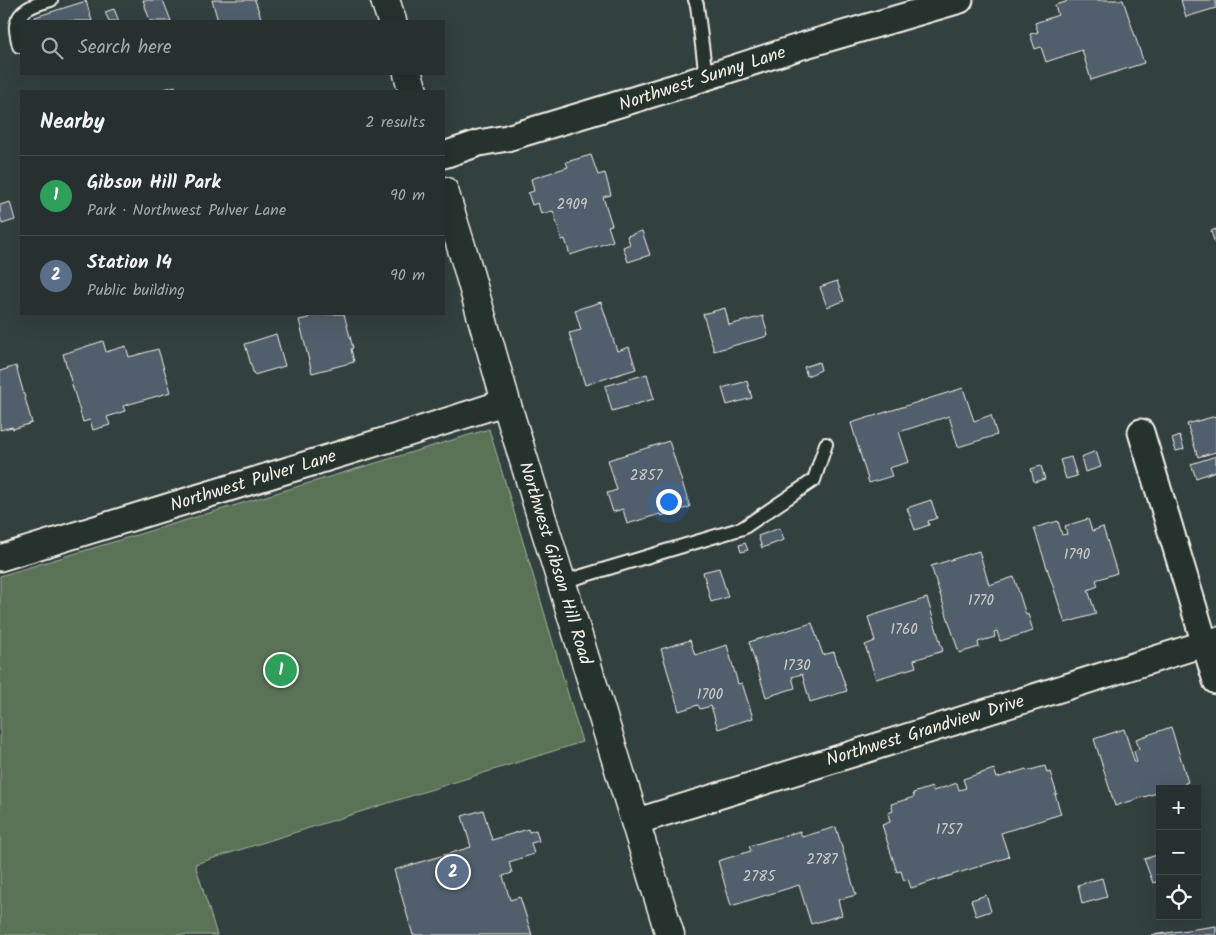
<!DOCTYPE html>
<html lang="en">
<head>
<meta charset="utf-8">
<style>
  :root { --surface:#263030; --page:#2e3838; --text:#f1f3f6; --muted:#a4a9ab; --line:#424b4c; --accent:#ff9aa2 }
  body { margin:0; font-family:Kalam,sans-serif; background:var(--page); color:var(--text) }
  .controls { position:absolute; right:15px; bottom:15px; display:grid; overflow:hidden; border-radius:0px; box-shadow:0 5px 20px #0002 }
  .controls button { width:45px; height:45px; display:grid; place-items:center; padding:0; border:0; border-bottom:1px solid var(--line); background:var(--surface); color:var(--text); font:25px sans-serif }
  .you { position:absolute; left:668px; top:501px; width:18px; height:18px; margin:-12px; border:4px solid #fff; border-radius:50%; background:#1a73e8; box-shadow:0 0 0 8px #1a73e833 }
  .badge { display:grid; place-items:center; width:32px; height:32px; border-radius:50%; background:var(--accent); color:#fff; font-size:16px; font-weight:700 }
  .pin { position:absolute; translate:-50% -50%; border:2px solid #fff; box-shadow:0 1px 5px #0006 }
  .list { margin:0; padding:0; list-style:none }
  h2 { display:flex; justify-content:space-between; align-items:center; height:65px; margin:0; padding:0 20px; font-size:21px }
  h2 small { font-size:16px; font-weight:400; color:var(--muted) }
  .list li { display:grid; grid-template-columns:32px 1fr auto; gap:15px; align-items:center; box-sizing:border-box; height:80px; padding:0 20px; border-top:1px solid var(--line) }
  .list b { display:block; font-size:19px; white-space:nowrap }
  .list p { margin:0; font-size:16px; white-space:nowrap; color:var(--muted) }
  .list em { font-size:16px; font-style:normal; color:var(--muted) }
  .icon { flex:none; width:28px; height:28px; fill:none; stroke:currentColor; stroke-width:2; stroke-linecap:round; stroke-linejoin:round }
  .map { position:relative; flex:none; width:1216px; height:935px; overflow:hidden }
  .search { position:absolute; background:var(--surface); box-shadow:0 5px 20px #0002; left:20px; top:20px; width:425px; height:55px; display:flex; align-items:center; gap:12px; box-sizing:border-box; padding:0 18px; border-radius:0px; color:var(--muted); font-size:19px }
  .panel { position:absolute; background:var(--surface); box-shadow:0 5px 20px #0002; left:20px; top:90px; width:425px; height:225px; border-radius:0px }
  .map>svg:first-child { display:block }
</style>
</head>
<body>
<div class="map">
<svg width="1216" height="935" viewBox="0 0 1216 935">
  <rect width="100%" height="100%" fill="#334040"/>
  <filter id="ink" filterUnits="userSpaceOnUse"><feTurbulence type="fractalNoise" baseFrequency=".02" numOctaves="2"/><feDisplacementMap in="SourceGraphic" scale="10" xChannelSelector="R" yChannelSelector="G"/><feConvolveMatrix kernelMatrix="1 2 1 2 8 2 1 2 1" color-interpolation-filters="sRGB"/></filter>
  <g filter="url(#ink)">
    <polygon fill="#5a7256" stroke="#a7b29f" points="489,429 540,598 582,742 195,864 217,935 0,935 0,576"/>
    <g fill="#515f6c" stroke="#f4f1e8">
      <polygon points="143,0 163,0 171,21 150,21"/>
      <polygon points="212,0 255,0 262,21 218,21"/>
      <polygon points="1066,0 1123,0 1144,63 1091,80 1082,50 1046,62 1041,47 1035,49 1030,34 1038,32 1035,23 1058,15 1055,5 1066,2"/>
      <polygon points="1181,0 1216,0 1216,8 1186,17"/>
      <polygon points="86,1 92,21 36,21 35,17"/>
      <polygon points="114,9 119,21 109,21 105,12"/>
      <polygon points="175,86 177,91 157,91"/>
      <polygon points="591,155 598,175 605,173 611,195 603,197 612,225 608,226 613,241 570,255 565,239 562,240 553,211 541,214 538,203 532,205 528,193 534,191 531,179 568,167 566,162"/>
      <polygon points="10,202 15,220 2,224 0,216 0,205"/>
      <polygon points="1216,229 1216,244 1215,244 1211,231"/>
      <polygon points="642,231 650,255 628,262 623,247 630,244 627,236"/>
      <polygon points="837,281 844,301 827,307 820,287"/>
      <polygon points="601,302 617,351 629,347 636,369 585,385 569,333 581,330 575,310"/>
      <polygon points="725,308 729,325 763,316 768,336 714,351 703,314"/>
      <polygon points="307,314 344,314 353,348 351,349 354,362 312,373 299,320 309,318"/>
      <polygon points="276,334 285,366 254,375 245,344"/>
      <polygon points="103,341 106,352 126,346 129,357 158,349 171,392 123,406 125,411 107,417 110,425 93,430 90,420 83,422 63,354"/>
      <polygon points="819,362 821,370 807,376 804,367"/>
      <polygon points="16,366 32,423 13,429 12,427 0,430 0,371"/>
      <polygon points="647,374 654,399 612,411 605,386"/>
      <polygon points="747,381 752,398 727,405 722,388"/>
      <polygon points="963,388 974,421 991,415 997,435 958,447 949,416 899,432 909,462 889,468 892,476 869,483 851,423"/>
      <polygon points="1216,416 1216,452 1198,457 1187,424"/>
      <polygon points="1180,436 1184,449 1176,451 1172,439"/>
      <polygon points="669,441 690,507 661,516 660,514 627,524 623,509 613,512 607,493 617,490 608,460"/>
      <polygon points="1096,451 1101,467 1085,472 1081,457"/>
      <polygon points="1216,456 1216,471 1196,478 1191,464"/>
      <polygon points="1071,457 1077,476 1066,479 1060,460"/>
      <polygon points="1041,466 1045,479 1034,482 1031,469"/>
      <polygon points="931,500 937,518 928,521 929,525 915,530 907,508"/>
      <polygon points="1088,519 1092,531 1103,527 1117,573 1096,580 1098,586 1088,590 1096,614 1065,623 1034,528 1058,521 1062,535 1067,534 1065,526"/>
      <polygon points="780,528 784,540 762,548 758,536"/>
      <polygon points="745,543 748,550 741,552 739,545"/>
      <polygon points="979,551 989,585 1014,577 1026,615 1028,614 1033,631 1000,641 997,631 994,632 995,637 978,642 979,647 959,653 931,566"/>
      <polygon points="719,568 728,597 711,602 703,572"/>
      <polygon points="927,598 943,651 914,660 916,667 876,679 865,645 875,641 868,617"/>
      <polygon points="812,623 823,655 834,652 847,691 810,702 802,674 792,677 795,688 766,697 749,642"/>
      <polygon points="690,640 695,655 727,645 738,684 742,683 753,718 718,729 711,706 700,709 698,705 679,711 661,649"/>
      <polygon points="1171,727 1188,782 1185,783 1186,789 1160,789 1160,792 1115,806 1094,739 1124,729 1135,763 1137,762 1134,751 1139,749 1136,739"/>
      <polygon points="1045,766 1047,773 1050,772 1057,794 1055,794 1061,814 1001,833 1009,857 911,888 908,879 904,881 901,871 897,872 882,825 890,822 888,813 893,811 891,804 914,797 913,793 932,787 933,791 957,783 959,790 966,788 963,779 994,769 997,778 1026,769 1027,771"/>
      <polygon points="483,810 492,840 528,829 529,832 536,830 539,841 531,843 534,854 509,862 512,873 503,876 510,900 520,897 532,935 413,935 394,870 471,847 462,816"/>
      <polygon points="836,827 856,895 838,900 842,915 811,924 799,885 731,906 718,861 751,851 749,846 800,831 802,837"/>
      <polygon points="1160,854 1160,881 1153,883 1144,859"/>
      <polygon points="1102,878 1107,897 1082,904 1078,885"/>
      <polygon points="986,895 991,911 976,916 971,900"/>
      <polygon points="1216,926 1216,935 1152,935"/>
    </g>
    <g fill="none" stroke-linecap="round" stroke-linejoin="round">
      <defs>
        <g id="lane">
          <polyline points="695,0 697,5 706,77"/>
          <path d="M19 46C18 40 15 31 16 25 19 8 37 4 51 0"/>
          <polyline points="562,582 743,528 814,480 826,444"/>
        </g>
        <g id="street">
          <polyline points="444,155 479,143 507,138 682,85 802,46 960,0"/>
          <polyline points="1141,432 1216,681"/>
          <polyline points="0,558 406,434 506,402"/>
          <polyline points="635,822 1216,640"/>
        </g>
        <g id="secondary">
          <polyline points="385,0 392,21"/>
          <polyline points="408,74 413,91"/>
          <polyline points="444,191 466,262 506,402 670,935"/>
        </g>
      </defs>
      <use href="#lane" stroke="#f4f1e8" stroke-width="16"/>
      <use href="#street" stroke="#f4f1e8" stroke-width="29"/>
      <use href="#secondary" stroke="#f4f1e8" stroke-width="31"/>
      <use href="#lane" stroke="#26332d" stroke-width="12"/>
      <use href="#street" stroke="#26332d" stroke-width="25"/>
      <use href="#secondary" stroke="#26332d" stroke-width="28"/>
    </g>
  </g>
  <g text-anchor="middle" stroke-width="5" stroke-linejoin="round" paint-order="stroke">
    <g font-size="15" fill="#cbccc9">
      <text x="572" y="209">2909</text>
      <text x="646" y="480">2857</text>
      <text x="1077" y="559">1790</text>
      <text x="981" y="605">1770</text>
      <text x="904" y="634">1760</text>
      <text x="797" y="670">1730</text>
      <text x="710" y="699">1700</text>
      <text x="949" y="834">1757</text>
      <text x="822" y="864">2787</text>
      <text x="759" y="881">2785</text>
    </g>
    <g font-size="18" fill="#f4f1e8" stroke="#26332d">
      <text transform="translate(702 78) rotate(-18)" y="6">Northwest Sunny Lane</text>
      <text transform="translate(253 480) rotate(-17)" y="6">Northwest Pulver Lane</text>
      <text transform="translate(556 563) rotate(73)" y="6">Northwest Gibson Hill Road</text>
      <text transform="translate(925 730) rotate(-17)" y="6">Northwest Grandview Drive</text>
    </g>
  </g>
</svg>
<div class="controls">
<button>+</button>
<button>−</button>
<button><svg class="icon" aria-label="locate" viewBox="0 0 24 24"><circle cx="12" cy="12" r="6"/><path d="M12 2v4M12 18v4M2 12h4M18 12h4"/></svg></button>
</div>
<div class="you"></div>
<div class="pin badge" style="left:281px;top:670px;background:#2e9e5b">1</div>
<div class="pin badge" style="left:453px;top:872px;background:#5c6f8a">2</div>
<div class="search"><svg class="icon" aria-label="search" viewBox="0 0 24 24"><circle cx="10" cy="10" r="6"/><path d="M15 15l6 6"/></svg>Search here</div>
<section class="panel">
<h2>Nearby<small>2 results</small></h2>
<ul class="list">
<li><span class="badge" style="background:#2e9e5b">1</span><div><b>Gibson Hill Park</b><p>Park · Northwest Pulver Lane</p></div><em>90 m</em></li>
<li><span class="badge" style="background:#5c6f8a">2</span><div><b>Station 14</b><p>Public building</p></div><em>90 m</em></li>
</ul>
</section>
</div>
</body>
</html>
